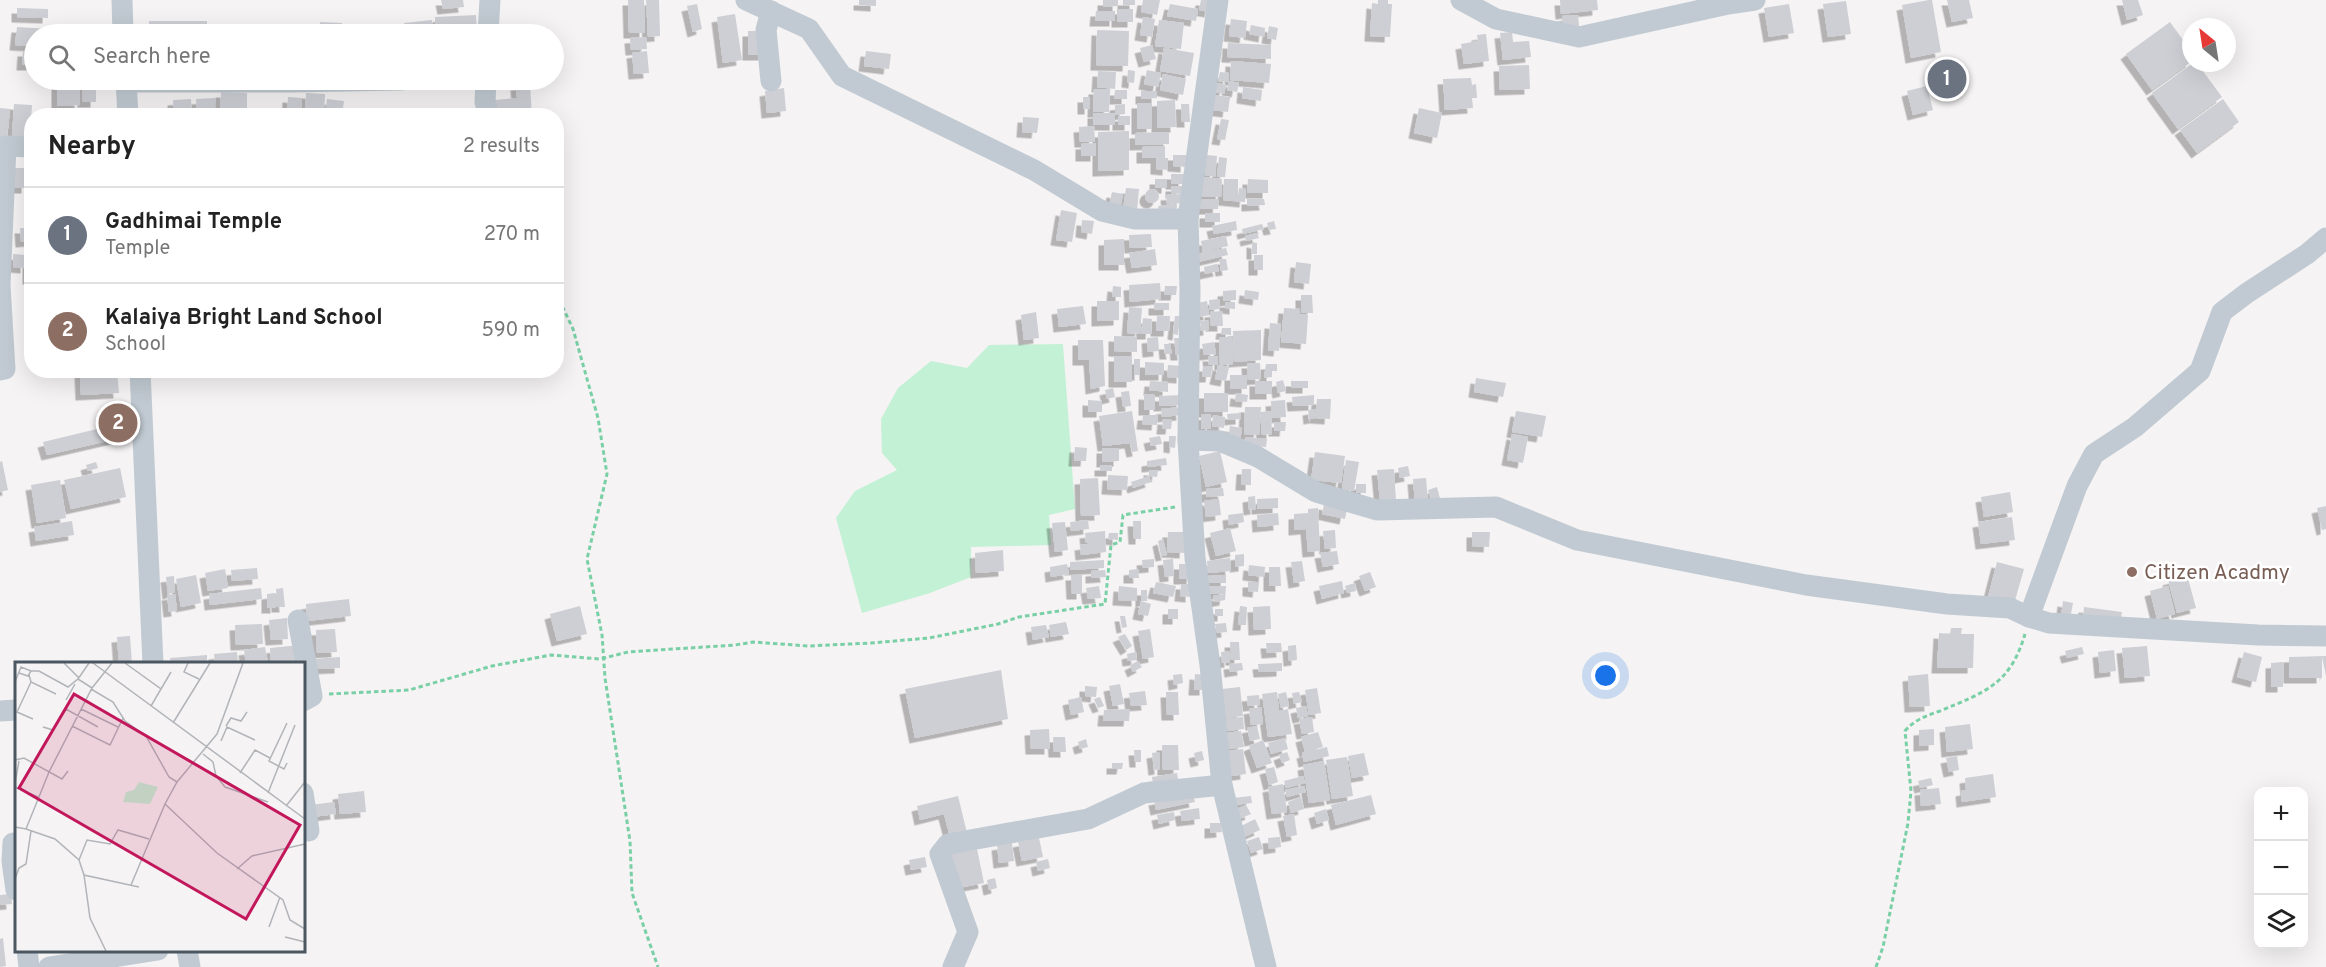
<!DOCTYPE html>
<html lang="en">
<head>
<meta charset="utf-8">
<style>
  :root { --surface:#fff; --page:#f6f6f6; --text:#222; --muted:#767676; --line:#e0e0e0; --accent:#7c3aed }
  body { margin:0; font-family:Overpass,sans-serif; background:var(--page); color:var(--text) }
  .controls { position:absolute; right:18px; bottom:18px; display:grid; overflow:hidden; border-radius:12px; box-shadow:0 6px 24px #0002 }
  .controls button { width:54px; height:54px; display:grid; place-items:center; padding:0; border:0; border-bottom:2px solid var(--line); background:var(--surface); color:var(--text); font:30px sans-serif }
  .compass { position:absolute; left:2182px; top:18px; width:54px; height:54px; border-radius:50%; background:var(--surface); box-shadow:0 6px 24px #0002; rotate:330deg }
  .you { position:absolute; left:1606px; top:676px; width:21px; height:21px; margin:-15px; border:4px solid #fff; border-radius:50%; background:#1a73e8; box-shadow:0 0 0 9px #1a73e833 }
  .badge { display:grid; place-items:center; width:39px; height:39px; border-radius:50%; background:var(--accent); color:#fff; font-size:20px; font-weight:700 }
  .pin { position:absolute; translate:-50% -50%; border:3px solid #fff; box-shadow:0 2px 6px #0006 }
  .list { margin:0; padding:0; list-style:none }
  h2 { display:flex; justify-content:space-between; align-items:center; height:78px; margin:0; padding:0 24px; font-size:26px }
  h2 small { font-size:20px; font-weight:400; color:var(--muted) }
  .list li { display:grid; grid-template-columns:39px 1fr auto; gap:18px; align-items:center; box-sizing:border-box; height:96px; padding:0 24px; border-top:2px solid var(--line) }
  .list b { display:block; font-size:22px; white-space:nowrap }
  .list p { margin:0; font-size:20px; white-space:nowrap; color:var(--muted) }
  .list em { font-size:20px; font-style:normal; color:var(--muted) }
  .icon { flex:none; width:33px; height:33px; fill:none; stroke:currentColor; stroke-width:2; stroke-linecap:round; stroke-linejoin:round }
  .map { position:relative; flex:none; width:2326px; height:967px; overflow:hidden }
  .search { position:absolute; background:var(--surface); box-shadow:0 6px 24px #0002; left:24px; top:24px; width:540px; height:66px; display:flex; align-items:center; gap:15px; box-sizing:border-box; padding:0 21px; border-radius:33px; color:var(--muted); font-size:22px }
  .panel { position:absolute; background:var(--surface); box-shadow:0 6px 24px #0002; left:24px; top:108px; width:540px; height:270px; border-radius:24px }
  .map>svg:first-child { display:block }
</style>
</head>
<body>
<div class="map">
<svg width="2326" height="967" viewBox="0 0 2326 967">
  <defs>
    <filter id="shadow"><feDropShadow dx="-5.5" dy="5.5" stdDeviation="0" flood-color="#0004"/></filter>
  </defs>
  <rect width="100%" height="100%" fill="#f5f3f3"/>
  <polygon fill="#c3f1d5" points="1063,344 1075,509 1049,515 1051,545 971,547 971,577 930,593 862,613 836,518 855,491 897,470 882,453 881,419 898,388 931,361 967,368 989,345"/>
  <g fill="#cdcfd5" filter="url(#shadow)">
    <polygon points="441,0 463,0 464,7 443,9"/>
    <polygon points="628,0 644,0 645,33 629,33"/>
    <polygon points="646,0 659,0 660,36 648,37"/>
    <polygon points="859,0 876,0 876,6 859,5"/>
    <polygon points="1103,0 1118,0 1118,6 1103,7"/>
    <rect x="1123" y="0" width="12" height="5"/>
    <polygon points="1143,0 1160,0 1157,15 1141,12"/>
    <polygon points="1201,0 1212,0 1210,12 1199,10"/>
    <polygon points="1378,0 1388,0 1388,4 1392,4 1390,37 1370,36 1372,3 1378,4"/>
    <polygon points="1560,0 1597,0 1598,10 1561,14"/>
    <polygon points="1929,0 1932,0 1941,52 1911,58 1902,5"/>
    <polygon points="1947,0 1969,0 1973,18 1952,22"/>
    <polygon points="2122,0 2138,0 2143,15 2127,20"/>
    <polygon points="1846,1 1851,34 1828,37 1823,4"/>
    <polygon points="697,4 702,29 693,32 687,6"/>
    <polygon points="1170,4 1198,9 1196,21 1167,16"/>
    <polygon points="1789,4 1794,33 1769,37 1764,8"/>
    <polygon points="17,8 48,9 48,18 17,17"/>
    <rect x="1117" y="9" width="16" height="13"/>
    <polygon points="1096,11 1115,11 1115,21 1095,21"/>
    <polygon points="735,14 742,60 723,63 717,17"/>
    <polygon points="476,15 477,34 435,34 435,17"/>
    <polygon points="1578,15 1579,26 1562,27 1562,16"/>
    <polygon points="1143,17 1155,19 1152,37 1140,35"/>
    <polygon points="1231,19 1247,21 1245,38 1229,36"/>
    <polygon points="432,20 433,34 405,34 404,23"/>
    <polygon points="1159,20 1184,23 1181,49 1155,46"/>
    <rect x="149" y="21" width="58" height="13"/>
    <polygon points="320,22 342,23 342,34 311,34 311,32 320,32"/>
    <polygon points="2170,22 2191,51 2191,62 2152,90 2126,54"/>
    <polygon points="248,24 248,34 230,34 229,25"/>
    <rect x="291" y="25" width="15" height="9"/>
    <polygon points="1251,25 1265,28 1264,37 1249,34"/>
    <polygon points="1269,26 1278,28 1276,40 1267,38"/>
    <polygon points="17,27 49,29 48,34 34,34 34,46 15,45"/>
    <rect x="55" y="28" width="40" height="6"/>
    <polygon points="1097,30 1129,31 1128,66 1096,65"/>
    <polygon points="748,31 763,31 764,55 748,55"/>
    <polygon points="1512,32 1513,42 1529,41 1531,57 1503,60 1500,33"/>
    <polygon points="1486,34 1489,61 1464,64 1461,44 1478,41 1477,35"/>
    <polygon points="646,37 647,49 631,50 630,38"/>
    <polygon points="1228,43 1271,45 1271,59 1227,57"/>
    <polygon points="1152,45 1156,59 1144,62 1140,48"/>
    <polygon points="1164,48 1194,53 1190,76 1160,71"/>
    <polygon points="23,51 34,51 34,65 22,65"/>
    <polygon points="647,51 649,73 634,74 632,53"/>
    <polygon points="866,51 891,54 889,69 864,66"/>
    <polygon points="1231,61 1271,64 1269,83 1230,80"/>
    <polygon points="2193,63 2197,63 2222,97 2178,129 2152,93"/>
    <polygon points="1529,65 1530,89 1500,90 1499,66"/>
    <polygon points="1128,70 1135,71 1134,83 1127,82"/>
    <polygon points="1147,70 1161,73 1158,87 1144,84"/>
    <polygon points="1098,71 1116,72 1115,89 1097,87"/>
    <polygon points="1220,72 1229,73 1228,82 1218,81"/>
    <polygon points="1163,74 1186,79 1183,95 1160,90"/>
    <polygon points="1471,78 1472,85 1476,84 1477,98 1472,98 1473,108 1445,110 1443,79"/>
    <polygon points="57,80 79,80 80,105 57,106"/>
    <polygon points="82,80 96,80 96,102 83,102"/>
    <polygon points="1229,81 1239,83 1237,92 1227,90"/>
    <polygon points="1217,83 1226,85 1224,94 1215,92"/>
    <polygon points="530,84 532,116 496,116 494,100 517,98 516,85"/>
    <polygon points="1927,86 1933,110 1913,115 1907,91"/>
    <polygon points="1243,87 1262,90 1261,101 1242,98"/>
    <polygon points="784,88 786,111 767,113 765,91"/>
    <polygon points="1094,89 1110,89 1109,112 1093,112"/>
    <polygon points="1115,90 1127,90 1127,99 1114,99"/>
    <polygon points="1141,91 1157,91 1157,98 1141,99"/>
    <polygon points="221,92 247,93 247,116 220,116"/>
    <polygon points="306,93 325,94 324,116 305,116"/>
    <polygon points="1214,95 1230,97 1228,112 1212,110"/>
    <polygon points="288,97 302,98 301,116 287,116"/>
    <rect x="1083" y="97" width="7" height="12"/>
    <polygon points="215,98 215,116 197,116 196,99"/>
    <polygon points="191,99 192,116 174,116 173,100"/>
    <polygon points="327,99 344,101 342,116 325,116"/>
    <polygon points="2223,99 2239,122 2197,153 2180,130"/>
    <polygon points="1175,100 1176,127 1157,128 1157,101"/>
    <rect x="1137" y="103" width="15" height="26"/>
    <polygon points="14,104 32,105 30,139 12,137"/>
    <polygon points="1125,104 1125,114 1115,115 1115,105"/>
    <polygon points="1181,104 1189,104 1190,122 1182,122"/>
    <polygon points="0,108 10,109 7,139 0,139"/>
    <rect x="66" y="108" width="31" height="8"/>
    <polygon points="1419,108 1442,113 1437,138 1414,133"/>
    <rect x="1093" y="113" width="22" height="12"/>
    <rect x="1118" y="116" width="12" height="9"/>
    <polygon points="1023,117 1039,118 1037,133 1022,132"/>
    <polygon points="1221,119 1229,120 1225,140 1217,139"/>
    <polygon points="1094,126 1095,142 1080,142 1079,127"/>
    <polygon points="1129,131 1129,170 1098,171 1098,132"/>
    <polygon points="1169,132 1169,144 1135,145 1135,133"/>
    <polygon points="1096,143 1096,156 1081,156 1081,144"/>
    <polygon points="1165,146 1165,158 1168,158 1168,170 1156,169 1156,158 1142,158 1142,147"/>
    <polygon points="1173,155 1186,155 1186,167 1173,166"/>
    <polygon points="1207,155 1217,156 1215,177 1205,175"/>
    <polygon points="1219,157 1227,158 1225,177 1217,177"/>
    <rect x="13" y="168" width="14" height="20"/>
    <rect x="1171" y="174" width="13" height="10"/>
    <polygon points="1202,177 1222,179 1221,197 1200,196"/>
    <rect x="1155" y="179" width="12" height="9"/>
    <polygon points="1224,179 1238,179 1238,198 1239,188 1246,189 1245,202 1223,200"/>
    <polygon points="1248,179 1268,180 1268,193 1247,193"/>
    <polygon points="1171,186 1182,186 1182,194 1171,193"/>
    <polygon points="1126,188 1139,189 1137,211 1123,210"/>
    <circle cx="1152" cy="196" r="7"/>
    <polygon points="1112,192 1123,194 1120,209 1109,206"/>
    <polygon points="1182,194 1182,203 1167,204 1166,195"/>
    <polygon points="1200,199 1219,199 1218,209 1200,209"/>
    <polygon points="1247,199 1264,199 1265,205 1247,206"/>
    <polygon points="1175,204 1176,213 1160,215 1158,206"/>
    <polygon points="1061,210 1077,213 1072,242 1056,240"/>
    <rect x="1205" y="213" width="15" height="9"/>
    <polygon points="1082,220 1094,221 1092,234 1081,232"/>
    <polygon points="1236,221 1237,230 1214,234 1212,226"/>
    <polygon points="1274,221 1276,229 1269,230 1267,223"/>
    <polygon points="1262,224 1264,229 1243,234 1242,229"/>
    <polygon points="20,228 32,228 32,241 21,242"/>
    <polygon points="1257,233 1259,238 1246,241 1245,236"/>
    <polygon points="1151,234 1152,247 1130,248 1129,235"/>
    <polygon points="1226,236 1228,246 1203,252 1201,241"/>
    <polygon points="1124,239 1124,265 1104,265 1104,240"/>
    <polygon points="1252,242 1257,243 1257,254 1252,254"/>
    <polygon points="1226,248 1228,255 1198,262 1196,254"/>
    <polygon points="1155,249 1157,265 1132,268 1129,253"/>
    <polygon points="13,254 26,255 26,268 13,267"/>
    <rect x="1254" y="255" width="9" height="15"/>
    <polygon points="1219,259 1226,259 1228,270 1221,271"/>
    <rect x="28" y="260" width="4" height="19"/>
    <polygon points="1296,262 1311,264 1309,284 1294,282"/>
    <polygon points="1217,264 1219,271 1205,274 1204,267"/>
    <polygon points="1160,283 1161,299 1130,302 1129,285"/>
    <polygon points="1113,286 1121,287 1121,297 1112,297"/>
    <polygon points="1165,286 1177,286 1176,295 1164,295"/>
    <polygon points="1236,290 1236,300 1223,301 1223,291"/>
    <polygon points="1245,290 1259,292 1258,300 1244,298"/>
    <polygon points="1301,295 1312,295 1313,313 1301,313"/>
    <polygon points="1219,299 1220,309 1210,310 1209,300"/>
    <polygon points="1097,301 1119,301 1119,320 1097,321"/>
    <polygon points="1207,301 1209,315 1199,317 1197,303"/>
    <polygon points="1225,302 1235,302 1235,309 1225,308"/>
    <rect x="1154" y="303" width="15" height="7"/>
    <polygon points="1083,306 1086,324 1059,327 1057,309"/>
    <polygon points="1129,307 1142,308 1140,334 1127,333"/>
    <polygon points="1284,308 1300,309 1300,314 1308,315 1306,344 1281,342"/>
    <polygon points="1222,311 1223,326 1211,326 1210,312"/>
    <polygon points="1036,312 1039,338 1024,340 1021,315"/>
    <polygon points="1157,316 1170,316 1169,331 1156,331"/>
    <polygon points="1175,316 1180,316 1178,335 1173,334"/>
    <polygon points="1143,318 1152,319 1151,334 1141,334"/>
    <polygon points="1208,320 1209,330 1201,331 1200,321"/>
    <polygon points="1270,323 1281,324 1279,351 1268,350"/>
    <polygon points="1222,328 1231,328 1231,335 1221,334"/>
    <polygon points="1261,330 1261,360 1234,362 1233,331"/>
    <polygon points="1114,336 1137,337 1137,352 1114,351"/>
    <polygon points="1158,337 1159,351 1148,352 1147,338"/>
    <polygon points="1219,337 1232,337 1233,364 1220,365"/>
    <polygon points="1174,338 1182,338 1183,355 1176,355"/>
    <polygon points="1078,340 1103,340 1105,386 1091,389 1089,360 1078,360"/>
    <polygon points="1214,342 1216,354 1204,355 1202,344"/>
    <polygon points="1164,344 1170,344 1172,354 1165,354"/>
    <rect x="1114" y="356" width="18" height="26"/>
    <polygon points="1208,356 1218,356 1218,365 1209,365"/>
    <rect x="1134" y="359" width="6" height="16"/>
    <polygon points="1145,362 1164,363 1164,375 1145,375"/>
    <polygon points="1247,363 1260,363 1261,379 1248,380"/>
    <polygon points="1266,364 1277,364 1277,371 1272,371 1272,377 1264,378"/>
    <polygon points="1168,365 1182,366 1182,378 1167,377"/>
    <polygon points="1218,365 1229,367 1226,381 1215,379"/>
    <polygon points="1203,366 1212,366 1211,377 1202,377"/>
    <polygon points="80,370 117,370 119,393 81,395"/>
    <rect x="1230" y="375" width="17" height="14"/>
    <polygon points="1476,378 1506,383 1503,397 1474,392"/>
    <polygon points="1283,380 1286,391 1278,393 1276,382"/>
    <polygon points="1150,381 1168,382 1168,392 1149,390"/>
    <rect x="1255" y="381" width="17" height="13"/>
    <rect x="1291" y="381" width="17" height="7"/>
    <polygon points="1113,388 1115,397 1107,399 1105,390"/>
    <polygon points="1129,391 1131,406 1123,407 1121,392"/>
    <rect x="1204" y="393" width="24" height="19"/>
    <polygon points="1236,393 1248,395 1247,402 1235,401"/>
    <polygon points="1144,394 1155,395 1155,410 1144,410"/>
    <polygon points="1182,395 1182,405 1159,406 1159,396"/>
    <polygon points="1314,395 1314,405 1293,406 1292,397"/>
    <polygon points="1317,399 1331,399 1330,419 1315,418"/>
    <polygon points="1088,400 1102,401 1102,412 1088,412"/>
    <polygon points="1285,400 1286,417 1272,418 1271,401"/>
    <polygon points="1181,407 1182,415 1162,417 1161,409"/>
    <polygon points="1245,407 1261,407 1259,435 1244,434"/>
    <polygon points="1314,409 1315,418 1309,419 1308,410"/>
    <polygon points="1132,411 1138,451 1132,452 1130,443 1103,446 1099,416"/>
    <polygon points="1271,411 1272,434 1262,435 1260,412"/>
    <polygon points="1516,411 1546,416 1542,437 1512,432"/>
    <polygon points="1241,413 1241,419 1228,420 1227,414"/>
    <polygon points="1211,414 1211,429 1201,429 1201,415"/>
    <polygon points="1143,415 1158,415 1157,425 1142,424"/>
    <polygon points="1213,415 1225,417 1224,428 1212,426"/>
    <polygon points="1163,419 1172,420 1171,429 1162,429"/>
    <polygon points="1274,422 1286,422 1285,431 1274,431"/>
    <polygon points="122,423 125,437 47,455 43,442"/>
    <polygon points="1230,426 1242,428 1240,441 1228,440"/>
    <polygon points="1512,434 1528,437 1523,463 1507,460"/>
    <polygon points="1160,436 1162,444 1151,446 1149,438"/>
    <polygon points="1169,436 1176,436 1175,448 1169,447"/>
    <polygon points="1246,437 1267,439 1266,447 1245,445"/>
    <polygon points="1075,447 1087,448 1086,461 1074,461"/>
    <polygon points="1102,448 1119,448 1119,461 1102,462"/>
    <polygon points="1220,451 1227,482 1206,487 1199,456"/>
    <polygon points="1315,452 1345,456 1341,483 1311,480"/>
    <polygon points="1166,458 1167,465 1147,467 1147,461"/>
    <polygon points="1346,460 1359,462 1354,491 1342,489"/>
    <polygon points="2,461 8,490 0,492 0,462"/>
    <polygon points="96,462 98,468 88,471 86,465"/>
    <rect x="1100" y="465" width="12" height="6"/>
    <polygon points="1408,466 1410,476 1400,478 1398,468"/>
    <polygon points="120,468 126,497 71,509 64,480"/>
    <polygon points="1242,469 1251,469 1251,485 1241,485"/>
    <polygon points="1394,469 1396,501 1380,502 1377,470"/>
    <polygon points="1149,470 1158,470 1157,477 1149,476 1151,482 1133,488 1131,482 1149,476"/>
    <polygon points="1108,475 1128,476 1127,490 1107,489"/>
    <polygon points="1098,478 1100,515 1081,516 1080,479"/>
    <polygon points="1426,478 1428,502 1415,503 1413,479"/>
    <polygon points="60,480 66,518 37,523 31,485"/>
    <rect x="1356" y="484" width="10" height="9"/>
    <polygon points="1437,487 1441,502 1432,504 1428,490"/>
    <polygon points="1223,488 1224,496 1206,497 1206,489"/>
    <polygon points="2010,492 2013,512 1984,517 1981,497"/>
    <polygon points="1255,496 1256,509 1249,510 1248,497"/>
    <polygon points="1278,498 1278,508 1257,509 1257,499"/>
    <polygon points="1219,499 1221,515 1206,517 1204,501"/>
    <polygon points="1324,504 1347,509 1345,519 1322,514"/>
    <polygon points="2326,506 2326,529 2322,530 2317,508"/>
    <polygon points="1318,508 1320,551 1308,552 1306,529 1294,530 1294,514 1308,513 1308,509"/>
    <polygon points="1243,513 1244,522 1229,525 1228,515"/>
    <polygon points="1278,513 1279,525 1258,527 1257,515"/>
    <polygon points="2012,517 2015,540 1981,544 1978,522"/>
    <polygon points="1088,520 1089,529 1071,531 1070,522"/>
    <polygon points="72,521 74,535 36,541 34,527"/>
    <polygon points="1133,521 1141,521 1141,539 1134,539"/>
    <polygon points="1065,522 1068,550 1055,552 1052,523"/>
    <polygon points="1230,528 1236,551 1216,556 1210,533"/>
    <polygon points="1335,530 1336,548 1325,549 1323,531"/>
    <polygon points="1105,531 1106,552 1081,555 1080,545 1095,543 1086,543 1085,533"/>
    <polygon points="1168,532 1186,532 1185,553 1167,552"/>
    <polygon points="1472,532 1490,532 1489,547 1472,546"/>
    <polygon points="1109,533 1118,533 1118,540 1108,539"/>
    <polygon points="1163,539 1167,555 1161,556 1158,541"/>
    <polygon points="1003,550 1004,571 976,573 975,553"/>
    <polygon points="1337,551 1339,564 1323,567 1320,553"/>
    <polygon points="1244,554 1244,566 1235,567 1235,555"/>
    <polygon points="1230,558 1231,571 1208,573 1207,561"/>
    <polygon points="1154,559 1154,567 1143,568 1142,560"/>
    <polygon points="1173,559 1174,576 1165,577 1163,560"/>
    <polygon points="1104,560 1104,568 1070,570 1070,562"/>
    <polygon points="1302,561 1305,581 1294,583 1291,562"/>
    <polygon points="1997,562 2024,569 2014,604 1988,597"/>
    <polygon points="1067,564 1069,574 1051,577 1050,567"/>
    <polygon points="1179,564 1193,564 1192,579 1179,579"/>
    <polygon points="1249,565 1265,567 1264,577 1248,575"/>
    <polygon points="1269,567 1280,567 1281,586 1269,586"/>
    <polygon points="257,568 258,579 232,581 231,570"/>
    <polygon points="225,569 228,588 208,591 205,573"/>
    <polygon points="1138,569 1139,578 1129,578 1129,570"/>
    <polygon points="1105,570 1106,577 1091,578 1091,571"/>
    <polygon points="1370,572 1376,587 1365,591 1359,576"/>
    <polygon points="196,575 201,603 181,607 176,579"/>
    <polygon points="1071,575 1082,575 1082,594 1072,594"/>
    <polygon points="1226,575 1226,583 1207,583 1207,576"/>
    <polygon points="2187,575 2196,608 2177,613 2168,580"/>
    <polygon points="174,576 175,592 168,594 166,577"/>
    <polygon points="1342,581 1344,593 1322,599 1319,586"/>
    <polygon points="1156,582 1176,586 1173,597 1153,593"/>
    <polygon points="1248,582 1259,582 1258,592 1248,591"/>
    <polygon points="1355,583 1356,591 1347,593 1345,586"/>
    <polygon points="1181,584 1191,584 1191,597 1180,596"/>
    <polygon points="1099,586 1101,598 1088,599 1086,588"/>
    <polygon points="1119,586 1137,588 1137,601 1118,600"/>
    <polygon points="1208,586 1226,586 1225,600 1214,602 1213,596 1224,594 1208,594"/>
    <polygon points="2168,586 2175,614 2157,619 2150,591"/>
    <polygon points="261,588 262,599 210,605 209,594"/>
    <polygon points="283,588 285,607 277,607 276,589"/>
    <polygon points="1141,590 1147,590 1147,601 1141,601 1151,604 1148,616 1138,614 1141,601"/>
    <polygon points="275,593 276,608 267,608 267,594"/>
    <polygon points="175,594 177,611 169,612 167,595"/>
    <polygon points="349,599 351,616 307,621 306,604"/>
    <polygon points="2063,601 2073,603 2070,619 2061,618"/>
    <polygon points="580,606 587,634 557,641 550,614"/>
    <polygon points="1240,606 1247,607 1246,625 1238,625"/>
    <polygon points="1270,606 1271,629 1254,630 1253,607"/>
    <polygon points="2084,607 2122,612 2120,623 2083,617"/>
    <rect x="1168" y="609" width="10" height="10"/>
    <rect x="1215" y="609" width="8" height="7"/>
    <polygon points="1120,616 1125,616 1127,627 1122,628"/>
    <polygon points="287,618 288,639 271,640 269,620"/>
    <polygon points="1066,622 1069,634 1051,637 1049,625"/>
    <polygon points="1226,623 1227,632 1217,633 1215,624"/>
    <polygon points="262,624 263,644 236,645 235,625"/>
    <polygon points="1046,625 1049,637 1033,640 1031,627"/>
    <polygon points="1951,628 1962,628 1961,634 1974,634 1973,668 1937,668 1939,633 1950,634"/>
    <polygon points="335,629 337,652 317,653 316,630"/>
    <polygon points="1150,629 1154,657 1143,659 1138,631"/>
    <polygon points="1125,634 1132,646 1126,650 1118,637"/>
    <polygon points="130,636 132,664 119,664 117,637"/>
    <polygon points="1230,642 1239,642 1240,660 1231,660"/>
    <polygon points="1266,643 1281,643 1282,652 1267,653"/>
    <polygon points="300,645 302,664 271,664 270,648"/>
    <polygon points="1296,645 1297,660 1289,661 1288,646"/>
    <polygon points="2147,646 2150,676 2125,678 2122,648"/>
    <polygon points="265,647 268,663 246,664 244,650"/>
    <polygon points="2082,647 2084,654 2067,658 2065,651"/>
    <polygon points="2114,650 2116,671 2100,673 2098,652"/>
    <polygon points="1229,651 1230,662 1222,663 1221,652"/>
    <polygon points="237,652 238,663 215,664 214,654"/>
    <polygon points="1136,652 1137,660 1128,661 1127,654"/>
    <polygon points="2244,652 2262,657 2256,682 2237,677"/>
    <polygon points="207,655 207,664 171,664 170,658"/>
    <polygon points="2326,656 2326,676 2322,657 2322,678 2289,678 2289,657"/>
    <polygon points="340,657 340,668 316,669 315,659"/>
    <polygon points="1138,661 1142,667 1133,672 1130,665"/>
    <polygon points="2283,662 2283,687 2271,687 2271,663"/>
    <polygon points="1242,663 1243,670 1230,672 1229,664"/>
    <polygon points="1282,663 1282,671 1259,672 1258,664"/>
    <polygon points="1001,670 1008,719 915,738 905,689"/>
    <polygon points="1182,674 1183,683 1174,685 1173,675"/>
    <polygon points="1195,674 1205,675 1205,690 1194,690"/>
    <polygon points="1928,674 1930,706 1910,707 1908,676"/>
    <polygon points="1120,684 1124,704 1113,706 1109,686"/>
    <polygon points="1085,686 1097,687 1096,697 1085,696"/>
    <polygon points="1240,687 1243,716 1225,718 1222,689"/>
    <polygon points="1317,688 1321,713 1309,715 1305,690"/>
    <polygon points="1145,691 1147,705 1131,706 1129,693"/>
    <polygon points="1166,692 1178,692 1179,715 1167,715"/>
    <polygon points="1277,692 1279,711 1288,709 1292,734 1268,737 1262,694"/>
    <polygon points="1286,692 1289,706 1281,708 1278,694"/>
    <polygon points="1299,692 1302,702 1294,704 1292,693"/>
    <polygon points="1259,695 1260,705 1248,706 1247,696"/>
    <polygon points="1081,697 1084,712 1071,715 1068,700"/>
    <polygon points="1100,697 1104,706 1098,708 1094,699"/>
    <polygon points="1306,706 1308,716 1298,718 1296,708"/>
    <polygon points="1261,707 1263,724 1251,725 1249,709"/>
    <polygon points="1130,709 1129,721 1103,721 1104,710"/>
    <polygon points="1243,717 1244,729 1227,731 1225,719"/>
    <polygon points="1312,717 1314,732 1302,734 1299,719"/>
    <polygon points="1970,724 1973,749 1947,752 1945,727"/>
    <polygon points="1257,726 1260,739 1250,741 1247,728"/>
    <polygon points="1049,729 1050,749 1031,749 1030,730"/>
    <polygon points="1934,729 1934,745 1919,746 1919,730"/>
    <polygon points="1241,731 1244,747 1229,749 1227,733"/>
    <polygon points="1318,732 1323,747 1305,752 1301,737"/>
    <polygon points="1053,737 1065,737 1066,752 1054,752"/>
    <polygon points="1285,738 1288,749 1271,754 1268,743"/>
    <polygon points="1086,739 1088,747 1080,749 1078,742"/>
    <polygon points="1263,740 1272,763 1257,768 1249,746"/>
    <polygon points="1162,745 1178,745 1179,770 1163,770"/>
    <polygon points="1327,747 1329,756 1304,762 1302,753"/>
    <polygon points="1243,749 1246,774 1231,776 1227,751"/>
    <polygon points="1134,750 1141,750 1141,762 1135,762"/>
    <polygon points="1202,751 1204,760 1196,762 1194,753"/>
    <polygon points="1159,752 1160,769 1154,770 1152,753"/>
    <polygon points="1287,752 1290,760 1282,763 1279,755"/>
    <polygon points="1364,753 1369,775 1352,778 1348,756"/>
    <polygon points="1957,756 1959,770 1949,772 1946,758"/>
    <polygon points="1347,757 1353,796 1332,799 1326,760"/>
    <polygon points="1324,761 1330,800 1309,803 1303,765"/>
    <polygon points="1112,763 1123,763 1122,769 1112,769"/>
    <polygon points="1274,767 1278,782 1269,785 1265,769"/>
    <polygon points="1177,773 1179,786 1154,791 1152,777"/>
    <polygon points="1993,774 1996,797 1962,802 1961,791 1966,790 1965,778"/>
    <polygon points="1303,776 1305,783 1286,788 1284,781"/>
    <polygon points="1931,778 1933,785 1920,788 1918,781"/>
    <polygon points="1283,784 1287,812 1272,814 1268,787"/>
    <polygon points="1304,786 1306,792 1287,797 1285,790"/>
    <polygon points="1939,788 1941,804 1921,806 1920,790"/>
    <polygon points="364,791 366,812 340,814 338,794"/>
    <polygon points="1193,793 1195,802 1156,810 1154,800"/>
    <polygon points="1371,795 1376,814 1336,825 1331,805"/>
    <polygon points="958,796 967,833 950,837 944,814 920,820 917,806"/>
    <polygon points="1251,796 1252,803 1234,805 1233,798"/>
    <polygon points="1301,797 1304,809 1291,813 1288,802"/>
    <polygon points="334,802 336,814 312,817 310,805"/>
    <polygon points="1246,805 1251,814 1237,820 1232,811"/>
    <polygon points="1199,808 1200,819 1182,821 1180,811"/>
    <polygon points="1326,809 1329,820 1317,824 1314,813"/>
    <polygon points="1174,812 1175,820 1159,824 1157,815"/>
    <polygon points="1294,814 1297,835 1287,837 1283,816"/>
    <polygon points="1255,819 1260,830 1244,837 1239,827"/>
    <polygon points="1210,823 1221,823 1222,832 1210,833"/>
    <polygon points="1259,837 1263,849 1251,853 1247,841"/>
    <polygon points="1280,837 1281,847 1269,849 1268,838"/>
    <polygon points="1039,838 1043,857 1022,861 1018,842"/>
    <polygon points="1012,843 1014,861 999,863 997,845"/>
    <polygon points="976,844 984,883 959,888 951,849"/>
    <polygon points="925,857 927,867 911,870 909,860"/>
    <polygon points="1048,859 1050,868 1038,871 1036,862"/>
    <polygon points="995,878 997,888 989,890 987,880"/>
    <polygon points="11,894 12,904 0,905 0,895"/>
    <polygon points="3,938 6,966 0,967 0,939"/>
  </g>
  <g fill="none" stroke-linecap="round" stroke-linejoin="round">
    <g stroke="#7ad0a6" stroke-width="3" stroke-dasharray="4.5 3" stroke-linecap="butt">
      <polyline points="556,293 573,329 598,418 607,474 587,559 602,635 605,678 630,841 632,893 658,967"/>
      <polyline points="329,694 409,690 492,666 551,655 600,659 628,652 735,645 753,642 808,646 871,643 929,638 998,624 1019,617 1105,604 1111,545 1120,542 1123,515 1175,507"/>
      <path d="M1876 967 1883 947 1908 823 1911 791 1905 731C1914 720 1926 716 1940 711 1985 692 2010 685 2025 634"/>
    </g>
    <g stroke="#c1cad2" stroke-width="21">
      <polyline points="122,0 123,34"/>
      <polyline points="746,0 809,29 842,76 1034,170 1102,211 1135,219 1188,219"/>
      <polyline points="1218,0 1188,219 1190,289 1188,440 1195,558 1210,665 1222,785 1266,967"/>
      <polyline points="1461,0 1496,19 1579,37 1728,4 1755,0"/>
      <polyline points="771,11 766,30 771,81"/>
      <polyline points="488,34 490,0"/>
      <polyline points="126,80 128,116"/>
      <polyline points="486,80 485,102 489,116"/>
      <polyline points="126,82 291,82 402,80"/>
      <polyline points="0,370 5,369 0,285 6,146 32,147"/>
      <polyline points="140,370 153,664"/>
      <polyline points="1188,440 1220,441 1258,457 1316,492 1377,510 1496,507 1577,540 1806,585 1947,604 2010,608 2029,617 2049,623 2258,635 2326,636"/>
      <polyline points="2029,617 2077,486 2094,454 2135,427 2200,371 2222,312 2247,293 2307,254 2326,238"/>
      <polyline points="298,620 312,696 303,701"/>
      <polyline points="0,711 16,710"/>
      <polyline points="303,793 309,831"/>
      <polyline points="13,843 12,861 16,890"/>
      <polyline points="27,950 29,967"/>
      <polyline points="187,950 190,967"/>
      <polyline points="49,967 158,950"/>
      <polyline points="953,967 968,932 940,854 948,844 1088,819 1144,793 1222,785"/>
    </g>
  </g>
  <circle fill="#8d6e63" stroke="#fff" stroke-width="2" cx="2132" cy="572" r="6"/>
  <g text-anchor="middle" stroke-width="5" stroke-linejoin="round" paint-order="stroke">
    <g font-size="21" fill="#785e54" stroke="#fff" text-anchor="start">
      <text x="2144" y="579">Citizen Acadmy</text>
    </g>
  </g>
  <g transform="translate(15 662)">
    <rect width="290" height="290" fill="#f5f3f3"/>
    <path d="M124 120 143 125 135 142 108 140 111 130 119 128Z" fill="#c3f1d5"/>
    <path fill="none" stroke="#b1b4b9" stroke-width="1.5" d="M49 1 64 16M78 1 290 157M110 1 146 27 136 44M173 1 169 10 184 17M4 11 13 14 16 9H24L53 25 63 17 77 26M14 13 16 20 41 32M63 17 74 1M0 20 6 5 16 9M16 20 2 50 18 57M76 27 98 40 110 59 131 74 154 115 162 120M146 27 156 10M51 38 60 22M66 47 103 65M158 61 195 1M272 61 254 99 269 107 272 101M57 64 95 83 108 56M211 64 216 56 226 59 232 50M28 65 38 68 51 47 83 65M206 79 212 65 240 78M188 92 198 100 201 114 210 125 253 140M0 98 9 96 47 117 53 109M225 111 240 88 255 96M0 121 4 99M0 125 23 135M253 131 280 63M150 142 202 191 268 238 275 258 290 267M271 144 290 120M0 165 11 167 34 110 77 26 97 1M11 167 40 177 64 198 69 213 124 225M64 198 72 178 95 182 103 168 134 177M222 207 237 194 290 182M69 213 75 256 91 289M0 217 4 206 11 202 16 169M116 223 150 142 162 120 202 72 228 1M254 265 265 235M270 275 290 280"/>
    <path fill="#c2185b" fill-opacity="0.15" stroke="#c2185b" stroke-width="3" d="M59 32 285 163 231 257 4 126Z"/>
    <rect width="290" height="290" fill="none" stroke="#4a5661" stroke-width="3"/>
  </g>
</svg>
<div class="controls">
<button>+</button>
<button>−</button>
<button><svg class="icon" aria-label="layers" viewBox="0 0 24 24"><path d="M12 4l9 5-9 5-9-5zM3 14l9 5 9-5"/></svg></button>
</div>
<svg class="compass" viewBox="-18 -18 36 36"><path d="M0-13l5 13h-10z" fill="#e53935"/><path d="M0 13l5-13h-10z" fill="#767676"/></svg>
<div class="you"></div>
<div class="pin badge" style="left:1947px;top:79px;background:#6b7280">1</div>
<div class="pin badge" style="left:118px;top:423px;background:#8d6e63">2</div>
<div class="search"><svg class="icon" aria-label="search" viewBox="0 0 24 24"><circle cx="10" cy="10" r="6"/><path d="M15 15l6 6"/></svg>Search here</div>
<section class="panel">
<h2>Nearby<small>2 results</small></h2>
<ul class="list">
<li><span class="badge" style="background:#6b7280">1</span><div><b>Gadhimai Temple</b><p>Temple</p></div><em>270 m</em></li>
<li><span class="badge" style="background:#8d6e63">2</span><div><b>Kalaiya Bright Land School</b><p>School</p></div><em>590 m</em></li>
</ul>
</section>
</div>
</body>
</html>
